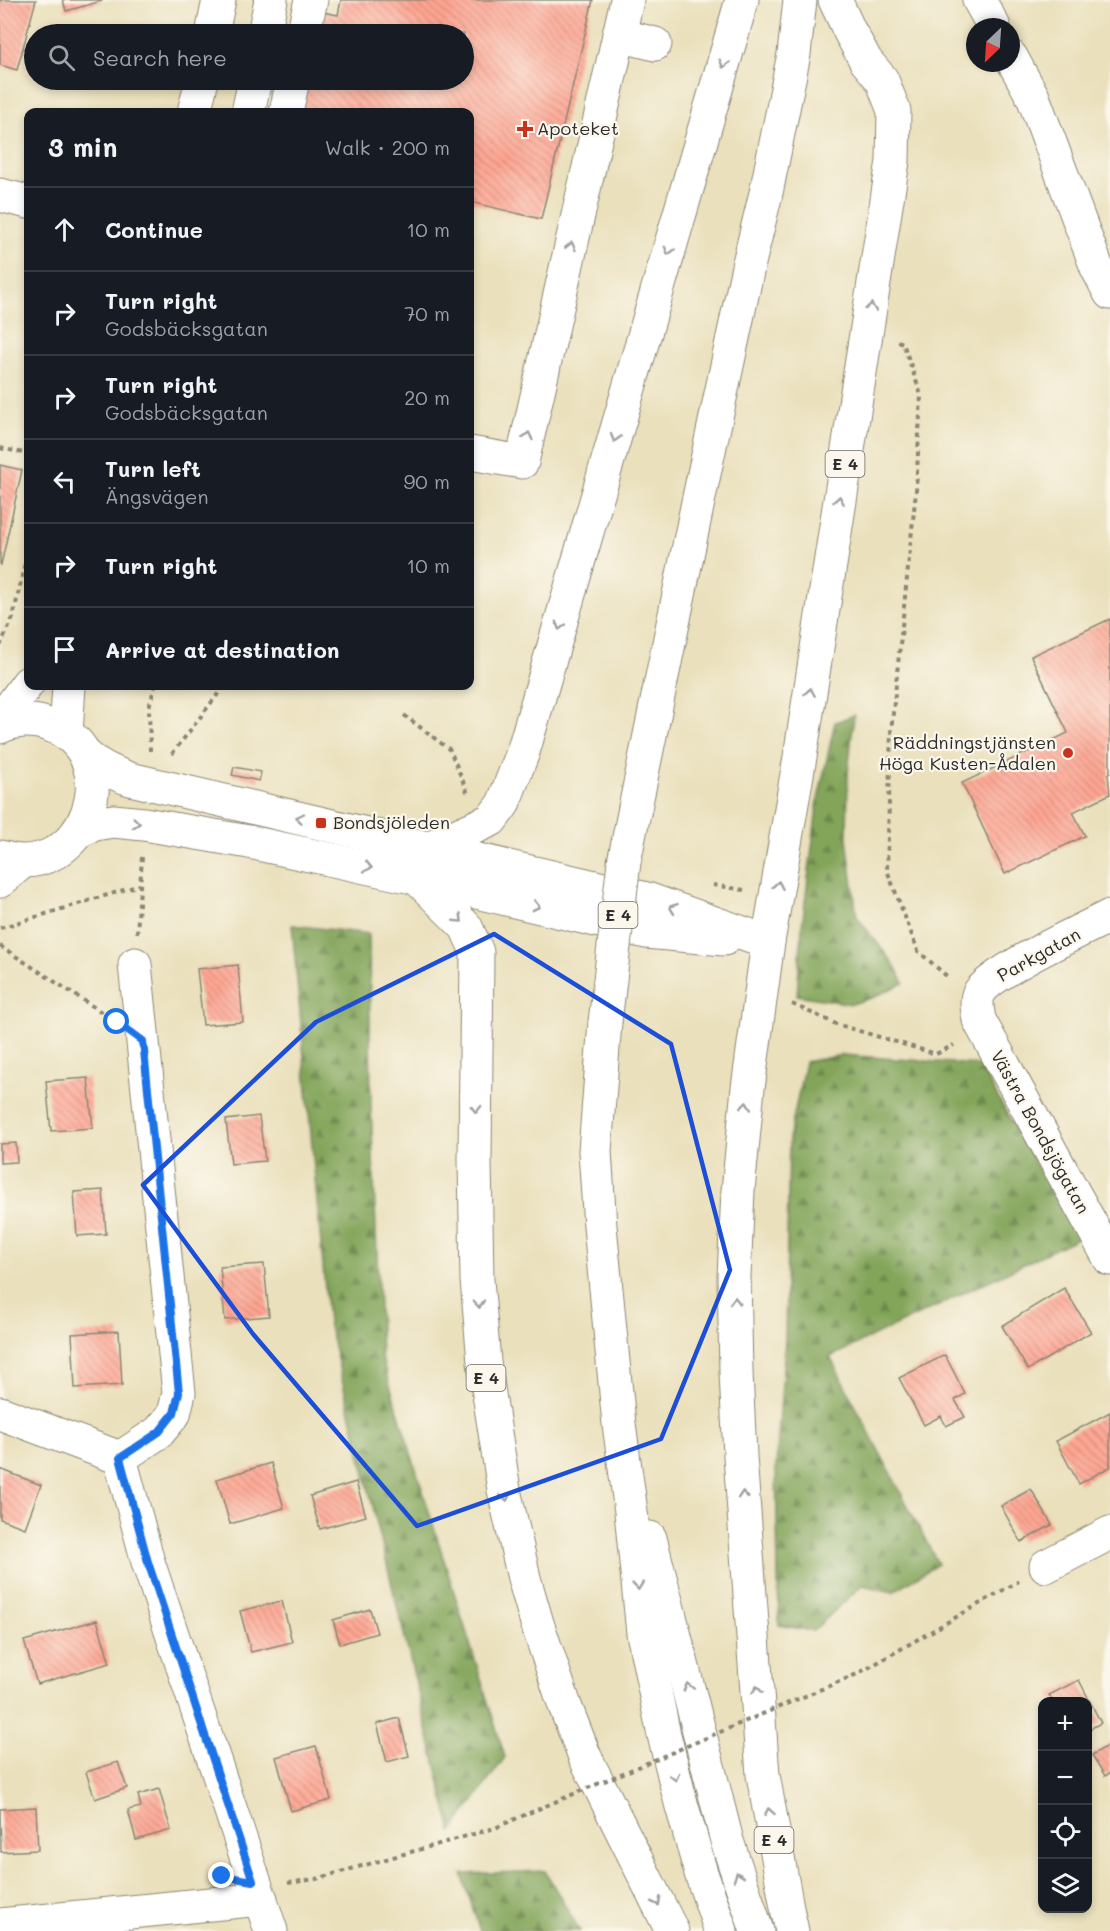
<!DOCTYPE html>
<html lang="en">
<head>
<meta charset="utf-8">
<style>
  :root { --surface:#171b24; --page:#242831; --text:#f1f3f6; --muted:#9ea1a6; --line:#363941 }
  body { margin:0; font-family:Mali,sans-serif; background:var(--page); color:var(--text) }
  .controls { position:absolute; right:18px; bottom:18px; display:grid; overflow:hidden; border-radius:12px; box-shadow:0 3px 9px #0003 }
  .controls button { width:54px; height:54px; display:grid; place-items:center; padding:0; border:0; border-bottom:2px solid var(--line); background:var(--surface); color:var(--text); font:30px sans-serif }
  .compass { position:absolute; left:966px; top:18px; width:54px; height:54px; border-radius:50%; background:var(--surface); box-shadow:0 3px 9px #0003; rotate:205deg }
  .stop { position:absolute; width:18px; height:18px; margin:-14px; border:4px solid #1a73e8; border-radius:50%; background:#fff }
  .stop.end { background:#1a73e8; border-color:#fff; box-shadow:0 2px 6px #0008 }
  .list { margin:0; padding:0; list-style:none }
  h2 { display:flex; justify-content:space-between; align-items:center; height:78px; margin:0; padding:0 24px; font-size:26px }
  h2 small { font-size:20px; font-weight:400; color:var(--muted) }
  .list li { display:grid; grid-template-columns:39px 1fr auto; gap:18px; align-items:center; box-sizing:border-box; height:84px; padding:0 24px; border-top:2px solid var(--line) }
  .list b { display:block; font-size:22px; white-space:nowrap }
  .list p { margin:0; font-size:20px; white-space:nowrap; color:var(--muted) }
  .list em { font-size:20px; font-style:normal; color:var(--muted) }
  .icon { flex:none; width:33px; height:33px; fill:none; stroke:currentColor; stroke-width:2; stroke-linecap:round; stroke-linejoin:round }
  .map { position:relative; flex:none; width:1110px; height:1931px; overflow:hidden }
  .search { position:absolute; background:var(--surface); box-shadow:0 3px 9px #0003; left:24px; top:24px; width:450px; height:66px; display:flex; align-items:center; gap:15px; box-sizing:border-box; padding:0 21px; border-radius:33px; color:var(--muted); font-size:22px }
  .panel { position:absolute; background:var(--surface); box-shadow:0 3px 9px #0003; left:24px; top:108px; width:450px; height:582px; border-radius:12px }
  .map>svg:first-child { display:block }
</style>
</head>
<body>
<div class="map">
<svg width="1110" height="1931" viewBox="0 0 1110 1931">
  <defs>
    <pattern id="forest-firs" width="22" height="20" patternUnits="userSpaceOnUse" patternTransform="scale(1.5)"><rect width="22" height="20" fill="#83a55a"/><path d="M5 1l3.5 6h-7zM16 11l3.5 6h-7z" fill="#6b874b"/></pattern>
    <pattern id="building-back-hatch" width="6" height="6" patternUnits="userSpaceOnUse" patternTransform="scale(1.5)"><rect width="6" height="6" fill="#ffa693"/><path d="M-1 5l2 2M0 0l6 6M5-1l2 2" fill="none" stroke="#cf8778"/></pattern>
  </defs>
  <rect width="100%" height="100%" fill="#fbf7ec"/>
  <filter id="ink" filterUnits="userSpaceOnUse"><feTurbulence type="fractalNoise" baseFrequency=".0167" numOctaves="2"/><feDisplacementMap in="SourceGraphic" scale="12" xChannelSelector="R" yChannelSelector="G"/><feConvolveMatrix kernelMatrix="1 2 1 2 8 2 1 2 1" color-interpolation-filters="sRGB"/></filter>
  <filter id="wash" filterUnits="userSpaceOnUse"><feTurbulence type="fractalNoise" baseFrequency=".008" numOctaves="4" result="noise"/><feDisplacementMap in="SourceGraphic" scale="24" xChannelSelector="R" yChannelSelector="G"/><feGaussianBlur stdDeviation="1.35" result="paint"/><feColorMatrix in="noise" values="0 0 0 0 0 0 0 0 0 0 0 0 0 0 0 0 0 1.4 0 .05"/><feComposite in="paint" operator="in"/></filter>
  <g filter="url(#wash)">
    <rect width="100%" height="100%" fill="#eae0bc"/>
    <g fill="url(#forest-firs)" stroke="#576842" stroke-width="1.5">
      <polygon points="854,715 848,773 847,839 857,917 893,963 904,983 874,997 852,1004 797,995 802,926 818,800 835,722"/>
      <polygon points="292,925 369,934 371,1104 381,1356 505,1757 452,1832 328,1322"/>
      <polygon points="842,1055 979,1065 1078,1238 830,1357 938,1564 893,1592 862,1585 813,1631 779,1625 776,1467 785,1341 789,1139 805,1062"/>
      <polygon points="545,1871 580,1931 480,1931 462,1874"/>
    </g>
    <g id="blocks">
      <g fill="url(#building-back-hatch)">
        <polygon points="0,0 36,0 17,70 0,65"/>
        <polygon points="63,0 102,0 102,1 66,11"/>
        <polygon points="341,0 593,0 541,219 470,202 470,112 299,112 305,80 464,80 464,34 313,34 317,11 338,15"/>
        <polygon points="0,465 22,470 1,565 0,564"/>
        <polygon points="1110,619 1110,773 1108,774 1110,794 1073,812 1085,836 1005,874 962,783 1068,733 1031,656"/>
        <polygon points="234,767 261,772 259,781 232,775"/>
        <polygon points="238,965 243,1022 203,1025 197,969"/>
        <polygon points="88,1078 93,1128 51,1131 46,1081"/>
        <polygon points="259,1116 265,1161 231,1164 226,1120"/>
        <polygon points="16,1143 17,1162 0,1163 0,1144"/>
        <polygon points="103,1190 106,1234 77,1236 74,1192"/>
        <polygon points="264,1264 269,1316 225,1320 220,1267"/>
        <polygon points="1064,1288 1091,1332 1028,1370 1002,1326"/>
        <polygon points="119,1331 122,1385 75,1388 72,1334"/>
        <polygon points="945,1355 965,1394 955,1400 965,1417 946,1426 941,1416 924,1425 899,1378"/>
        <polygon points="1110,1412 1110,1467 1079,1484 1056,1441"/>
        <polygon points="271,1463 284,1508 230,1524 217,1479"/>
        <polygon points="0,1469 41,1485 25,1528 0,1519"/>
        <polygon points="356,1482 366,1516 320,1529 310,1496"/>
        <polygon points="1031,1489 1052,1525 1021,1542 1001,1506"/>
        <polygon points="282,1601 292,1642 251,1652 240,1611"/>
        <polygon points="370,1609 377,1633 340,1644 333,1620"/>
        <polygon points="97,1620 110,1663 37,1684 24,1641"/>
        <polygon points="1079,1680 1101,1723 1088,1730 1088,1701 1053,1701 1049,1695"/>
        <polygon points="399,1718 409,1756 387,1762 377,1724"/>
        <polygon points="1110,1744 1110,1773 1105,1776 1092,1755"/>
        <polygon points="316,1746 331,1800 291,1811 276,1757"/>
        <polygon points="118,1762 127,1788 95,1799 86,1772"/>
        <polygon points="159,1789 171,1830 136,1840 128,1810 141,1807 138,1795"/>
        <polygon points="36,1807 38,1850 1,1852 0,1809"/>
      </g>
    </g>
  </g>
  <g filter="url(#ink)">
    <use href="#blocks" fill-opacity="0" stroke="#8a8674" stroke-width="1.5"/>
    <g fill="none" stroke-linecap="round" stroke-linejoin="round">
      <defs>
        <g id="minor">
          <polyline points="979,0 994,27"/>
          <polyline points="264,34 271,0"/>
          <polyline points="303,34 311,0"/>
          <polyline points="619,35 655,44"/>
          <polyline points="1011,57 1033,97 1097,268 1110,293"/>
          <polyline points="248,112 255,80"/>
          <polyline points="286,112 293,80"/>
          <polyline points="0,195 28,202"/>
          <polyline points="470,453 522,462 627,0"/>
          <polyline points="0,881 22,862"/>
          <path d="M1110 916C1084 929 991 972 979 993 975 1001 978 1012 979 1020L1110 1259"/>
          <polyline points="0,1413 120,1458"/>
          <polyline points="120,1458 159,1432 174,1414 179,1393 135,964"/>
          <polyline points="120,1458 148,1562 271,1931"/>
          <polyline points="1046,1566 1110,1533"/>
          <polyline points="0,1925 261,1899"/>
        </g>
        <g id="major">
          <polyline points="212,34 219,0"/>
          <polyline points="194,112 202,80"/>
          <polyline points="0,721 28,683"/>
          <path d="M0 727C15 720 34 719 49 725 131 754 86 885 0 857"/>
          <polyline points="66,733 69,686"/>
          <path d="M85 755C99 767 113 773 130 779L647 899 768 942"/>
          <polyline points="79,831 95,824 113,821 144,824 249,842 417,878 646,932 724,939"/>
        </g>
        <g id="highway">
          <polyline points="635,808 697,507 748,267 766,193 794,54 800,0"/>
          <polyline points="430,847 491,820 503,804 523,752 742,0"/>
          <polyline points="417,878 466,927 477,952 475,1160 477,1280 484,1362 504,1490 524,1578 537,1623 565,1706 585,1757 672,1931"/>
          <polyline points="605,1022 595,1151 600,1226 619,1424 631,1512 643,1633 664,1735 681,1803 701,1873 721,1931"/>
          <polyline points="650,1538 727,1841 757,1931"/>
          <polyline points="792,1931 788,1913 763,1775 740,1456 736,1372 734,1276 738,1191 748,1088 768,942 800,757 893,161 894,111 882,80 866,61 850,32 835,0"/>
        </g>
      </defs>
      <use href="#minor" stroke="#8a8674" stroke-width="35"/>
      <use href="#major" stroke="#8a8674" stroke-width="35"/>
      <use href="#highway" stroke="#8a8674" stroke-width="35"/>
      <g stroke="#8a8674" stroke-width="4" stroke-dasharray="4.5 4.5" stroke-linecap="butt">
        <polyline points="898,341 903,343 921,395 916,491 891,732 887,870 918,951 949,978"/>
        <polyline points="0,448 28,454"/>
        <polyline points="0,646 13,618 28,549"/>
        <polyline points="404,715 450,750 469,796"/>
        <polyline points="150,751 149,707 155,686"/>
        <polyline points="172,754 224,686"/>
        <polyline points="713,885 744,890"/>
        <polyline points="0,928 140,885"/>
        <polyline points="137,933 142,857"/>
        <polyline points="0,946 106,1015"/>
        <polyline points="792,1004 836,1024 936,1054 954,1045"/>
        <polyline points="868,1668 1019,1581"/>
        <polyline points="288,1883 316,1879 495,1828 529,1813"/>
      </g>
      <use href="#minor" stroke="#fff" stroke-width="33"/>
      <use href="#major" stroke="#fff" stroke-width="33"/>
      <use href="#highway" stroke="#fff" stroke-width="33"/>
      <defs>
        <polyline id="highway-bridge" points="605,1022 624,862 635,808"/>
      </defs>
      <use href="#highway-bridge" stroke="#8a8674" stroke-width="35" stroke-linecap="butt"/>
      <polyline stroke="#8a8674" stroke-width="4" stroke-dasharray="4.5 4.5" stroke-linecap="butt" points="529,1813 857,1674 868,1668"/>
      <use href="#highway-bridge" stroke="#fff" stroke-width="33"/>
    </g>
    <defs><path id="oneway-chevron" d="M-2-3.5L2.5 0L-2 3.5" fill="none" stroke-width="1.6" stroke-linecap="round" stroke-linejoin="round" transform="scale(1.5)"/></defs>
    <g stroke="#a0a0a0">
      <use href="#oneway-chevron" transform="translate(724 64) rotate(106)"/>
      <use href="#oneway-chevron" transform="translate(571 246) rotate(-77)"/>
      <use href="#oneway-chevron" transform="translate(669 251) rotate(106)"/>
      <use href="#oneway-chevron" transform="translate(871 307) rotate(-82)"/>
      <use href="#oneway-chevron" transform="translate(528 436) rotate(-77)"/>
      <use href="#oneway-chevron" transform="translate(615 438) rotate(106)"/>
      <use href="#oneway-chevron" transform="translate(839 500) rotate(-81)"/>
      <use href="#oneway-chevron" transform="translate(560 626) rotate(106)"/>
      <use href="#oneway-chevron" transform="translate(810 692) rotate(-81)"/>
      <use href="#oneway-chevron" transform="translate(300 818) rotate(-168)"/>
      <use href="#oneway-chevron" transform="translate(136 823) rotate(6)"/>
      <use href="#oneway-chevron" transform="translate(368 867) rotate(12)"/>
      <use href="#oneway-chevron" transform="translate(778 885) rotate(-80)"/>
      <use href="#oneway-chevron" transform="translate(536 906) rotate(13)"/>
      <use href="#oneway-chevron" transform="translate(673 908) rotate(-160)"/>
      <use href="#oneway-chevron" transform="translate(459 919) rotate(44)"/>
      <use href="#oneway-chevron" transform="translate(746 1106) rotate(-84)"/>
      <use href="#oneway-chevron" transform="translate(476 1109) rotate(90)"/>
      <use href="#oneway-chevron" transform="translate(735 1301) rotate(-91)"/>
      <use href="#oneway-chevron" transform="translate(479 1304) rotate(85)"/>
      <use href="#oneway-chevron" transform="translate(743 1495) rotate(-94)"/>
      <use href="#oneway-chevron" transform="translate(506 1497) rotate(78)"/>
      <use href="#oneway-chevron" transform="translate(638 1586) rotate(84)"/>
      <use href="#oneway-chevron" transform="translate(688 1687) rotate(-104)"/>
      <use href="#oneway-chevron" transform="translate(757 1690) rotate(-94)"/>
      <use href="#oneway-chevron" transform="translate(675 1777) rotate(76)"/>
      <use href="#oneway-chevron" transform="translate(769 1812) rotate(-100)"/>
      <use href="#oneway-chevron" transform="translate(738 1876) rotate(-109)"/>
      <use href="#oneway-chevron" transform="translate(657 1902) rotate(63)"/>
    </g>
  </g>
  <g fill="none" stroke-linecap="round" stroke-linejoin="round" filter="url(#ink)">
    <polyline stroke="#1a73e8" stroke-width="8" points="117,1022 143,1041 179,1393 174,1413 159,1432 120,1458 148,1562 253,1881 222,1876"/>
  </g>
  <path fill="none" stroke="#1d4ed8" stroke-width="4.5" stroke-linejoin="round" d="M494 934 671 1044 730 1270 661 1439 417 1526 253 1334 143 1185 316 1022Z"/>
  <g fill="#c8321e" stroke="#fbf7ec" stroke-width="2">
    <path d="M522 120h6v6h6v6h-6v6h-6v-6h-6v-6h6z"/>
    <circle cx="1068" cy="753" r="6"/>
    <rect x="315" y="817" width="12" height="12" rx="3"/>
  </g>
  <g text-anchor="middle" stroke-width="4.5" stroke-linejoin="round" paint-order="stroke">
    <g fill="#fbf7ec" stroke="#696865" stroke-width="1.5">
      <rect x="825.5" y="451" width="39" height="26" rx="4.5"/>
      <rect x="598.5" y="902" width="39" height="26" rx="4.5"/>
      <rect x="466.5" y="1365" width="39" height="26" rx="4.5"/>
      <rect x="754.5" y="1827" width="39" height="26" rx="4.5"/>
    </g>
    <g font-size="16" font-weight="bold" fill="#2b2b2b">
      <text x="845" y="470">E 4</text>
      <text x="618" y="921">E 4</text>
      <text x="486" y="1384">E 4</text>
      <text x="774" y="1846">E 4</text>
    </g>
    <g font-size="18" fill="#2b2b2b" stroke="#fbf7ec" text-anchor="start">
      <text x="537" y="135">Apoteket</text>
      <text x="1056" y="749" text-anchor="end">Räddningstjänsten<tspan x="1056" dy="21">Höga Kusten-Ådalen</tspan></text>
      <text x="333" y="829">Bondsjöleden</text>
    </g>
    <g font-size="18" fill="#2b2b2b" stroke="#fbf7ec">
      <text transform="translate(1039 955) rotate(-29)" y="6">Parkgatan</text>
      <text transform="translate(1040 1132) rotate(61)" y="6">Västra Bondsjögatan</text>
    </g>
  </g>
</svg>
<div class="controls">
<button>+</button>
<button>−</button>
<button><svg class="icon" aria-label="locate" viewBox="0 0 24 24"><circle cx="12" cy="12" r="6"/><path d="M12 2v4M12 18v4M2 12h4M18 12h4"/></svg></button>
<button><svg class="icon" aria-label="layers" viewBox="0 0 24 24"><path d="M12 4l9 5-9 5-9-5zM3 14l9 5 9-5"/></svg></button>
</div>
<svg class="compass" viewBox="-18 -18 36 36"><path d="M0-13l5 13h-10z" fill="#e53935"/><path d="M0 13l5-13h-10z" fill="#9ea1a6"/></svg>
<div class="stop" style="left:117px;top:1022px"></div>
<div class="stop end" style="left:222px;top:1876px"></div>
<div class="search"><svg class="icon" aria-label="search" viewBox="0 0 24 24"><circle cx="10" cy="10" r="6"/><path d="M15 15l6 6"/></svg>Search here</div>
<section class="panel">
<h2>3 min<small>Walk · 200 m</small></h2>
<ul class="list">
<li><svg class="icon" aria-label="ahead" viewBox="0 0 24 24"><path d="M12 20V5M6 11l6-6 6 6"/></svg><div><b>Continue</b></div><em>10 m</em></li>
<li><svg class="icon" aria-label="right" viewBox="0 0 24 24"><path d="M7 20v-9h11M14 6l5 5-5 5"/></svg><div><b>Turn right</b><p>Godsbäcksgatan</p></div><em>70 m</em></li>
<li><svg class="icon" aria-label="right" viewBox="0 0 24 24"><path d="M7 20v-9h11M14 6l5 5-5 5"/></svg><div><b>Turn right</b><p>Godsbäcksgatan</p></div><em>20 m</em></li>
<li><svg class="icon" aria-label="left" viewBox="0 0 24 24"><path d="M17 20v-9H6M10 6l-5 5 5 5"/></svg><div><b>Turn left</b><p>Ängsvägen</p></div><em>90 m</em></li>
<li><svg class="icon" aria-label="right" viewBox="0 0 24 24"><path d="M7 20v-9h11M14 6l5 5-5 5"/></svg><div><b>Turn right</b></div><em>10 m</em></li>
<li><svg class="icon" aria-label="arrive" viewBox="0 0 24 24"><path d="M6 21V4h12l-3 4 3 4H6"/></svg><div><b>Arrive at destination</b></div></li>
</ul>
</section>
</div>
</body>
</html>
